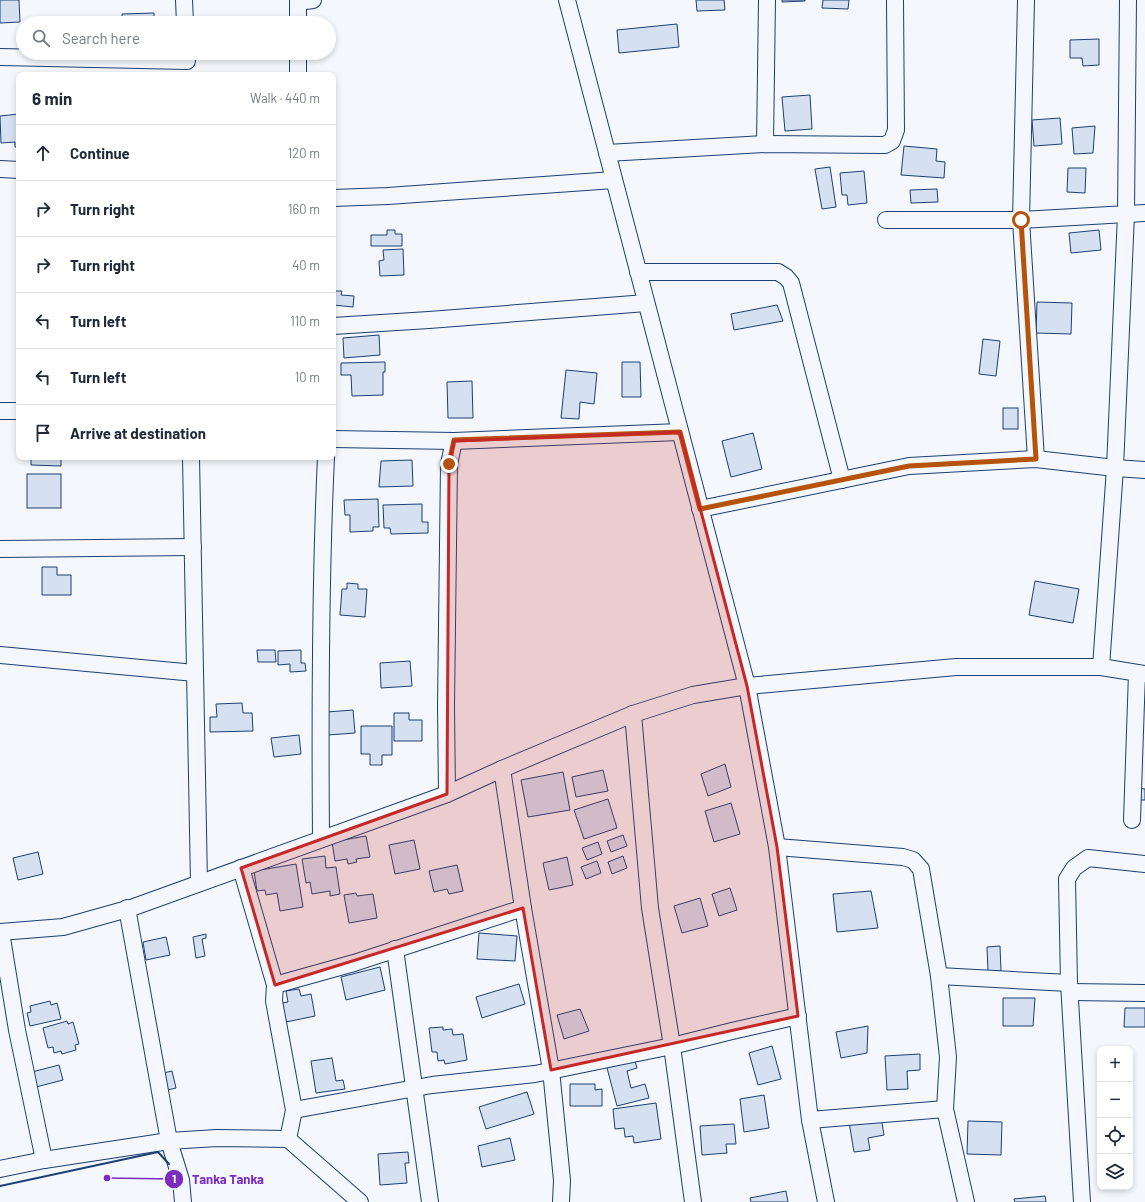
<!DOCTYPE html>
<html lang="en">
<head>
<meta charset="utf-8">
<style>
  :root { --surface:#fff; --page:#f2f2f3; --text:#1f2937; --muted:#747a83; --line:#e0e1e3 }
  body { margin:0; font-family:Barlow,sans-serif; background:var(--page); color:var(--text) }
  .controls { position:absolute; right:12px; bottom:12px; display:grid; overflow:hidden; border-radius:8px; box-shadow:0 2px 6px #0003 }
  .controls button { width:36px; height:36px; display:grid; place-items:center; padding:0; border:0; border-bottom:1px solid var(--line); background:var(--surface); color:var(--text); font:20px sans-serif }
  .stop { position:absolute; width:12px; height:12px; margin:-9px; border:3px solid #b45309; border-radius:50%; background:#fff }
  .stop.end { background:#b45309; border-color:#fff; box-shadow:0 1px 4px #0008 }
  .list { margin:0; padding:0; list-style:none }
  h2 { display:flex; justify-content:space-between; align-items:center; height:52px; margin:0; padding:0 16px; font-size:17px }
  h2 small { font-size:13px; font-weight:400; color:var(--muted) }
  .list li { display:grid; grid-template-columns:26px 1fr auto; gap:12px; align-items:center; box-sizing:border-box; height:56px; padding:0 16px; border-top:1px solid var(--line) }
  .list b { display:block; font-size:15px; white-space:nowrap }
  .list em { font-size:13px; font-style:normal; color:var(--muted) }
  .icon { flex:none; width:22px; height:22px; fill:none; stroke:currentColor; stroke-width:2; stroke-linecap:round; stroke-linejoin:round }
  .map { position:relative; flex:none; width:1145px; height:1202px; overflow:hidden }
  .search { position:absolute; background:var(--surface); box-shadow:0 2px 6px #0003; left:16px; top:16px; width:320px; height:44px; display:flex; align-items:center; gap:10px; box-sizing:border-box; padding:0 14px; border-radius:22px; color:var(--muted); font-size:15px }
  .panel { position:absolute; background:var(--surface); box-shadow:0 2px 6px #0003; left:16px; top:72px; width:320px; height:388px; border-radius:8px }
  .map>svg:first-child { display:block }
</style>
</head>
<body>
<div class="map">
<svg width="1145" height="1202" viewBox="0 0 1145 1202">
  <rect width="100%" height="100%" fill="#f4f7fb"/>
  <g fill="#d5e0f0" stroke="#1d3f73">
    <polygon points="0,0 19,0 20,22 0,23"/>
    <polygon points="696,0 724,0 725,10 697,11"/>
    <polygon points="782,0 805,0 805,1 782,2"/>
    <polygon points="823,0 849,0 848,9 822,8"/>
    <polygon points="154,13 154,23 122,23 122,14"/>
    <polygon points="677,24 679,47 619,53 617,30"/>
    <polygon points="1099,39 1099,65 1083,66 1082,58 1070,58 1070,40"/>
    <polygon points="810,95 812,129 785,131 782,97"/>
    <polygon points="19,114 19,147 15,147 15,142 1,143 0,116"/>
    <polygon points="1060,118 1062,144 1034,146 1032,120"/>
    <polygon points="1095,126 1093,153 1074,154 1072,128"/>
    <polygon points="904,146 937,149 936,161 945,162 944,178 901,175"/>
    <polygon points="830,167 836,207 822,209 815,169"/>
    <polygon points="1068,168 1086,168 1085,193 1067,192"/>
    <polygon points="864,171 867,203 848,205 847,195 842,195 840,173"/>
    <polygon points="937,189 938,202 911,203 910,190"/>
    <polygon points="387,230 395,230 395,234 402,234 402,246 371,246 371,235 387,235"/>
    <polygon points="1099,230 1101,250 1071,253 1069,233"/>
    <polygon points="403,249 404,275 380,276 379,261 384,260 383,250"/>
    <polygon points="333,291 342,291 341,295 354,296 353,307 333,305"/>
    <polygon points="1037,302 1072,303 1071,334 1036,333"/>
    <polygon points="777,305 783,321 734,330 731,314"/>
    <polygon points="379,335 380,355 344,358 343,338"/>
    <polygon points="983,339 1000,341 996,376 979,374"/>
    <polygon points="385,362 385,372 383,372 383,395 352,396 351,375 341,375 341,363"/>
    <polygon points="622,362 640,362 641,397 622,397"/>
    <polygon points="566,370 597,373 594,404 580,402 579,419 561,418"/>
    <polygon points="472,381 473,418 448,418 447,382"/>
    <rect x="1003" y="408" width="15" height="21"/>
    <polygon points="753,433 762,469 731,477 722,441"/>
    <polygon points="31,457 61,457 61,466 31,465"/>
    <polygon points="412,460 413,486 379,487 381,461"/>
    <rect x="27" y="474" width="34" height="34"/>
    <polygon points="378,499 379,527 373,527 373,531 350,532 350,515 345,515 344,500"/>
    <polygon points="422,504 422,522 428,522 428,533 391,534 390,528 384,528 383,505"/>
    <polygon points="42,567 57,567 57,575 71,575 71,595 42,595"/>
    <polygon points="1035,581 1079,589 1073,623 1029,615"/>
    <polygon points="347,583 358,584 358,589 367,589 365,617 340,615 342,589 347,589"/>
    <polygon points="257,650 275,650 276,662 258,662"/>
    <polygon points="301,650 301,663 305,663 306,671 290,672 290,664 278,665 278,651"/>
    <polygon points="410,661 412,686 381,688 380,663"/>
    <polygon points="242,703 243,713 252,713 253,731 210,732 210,717 217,717 216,704"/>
    <polygon points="353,710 355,733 328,735 327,712"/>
    <polygon points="394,713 409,713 409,720 422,720 422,741 394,741"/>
    <polygon points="361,726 392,726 392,755 382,755 382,765 370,765 370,754 361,754"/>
    <polygon points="299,735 301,754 274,757 271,738"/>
    <polygon points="725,764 731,787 708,796 701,774"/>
    <polygon points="603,770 608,791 576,797 572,777"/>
    <polygon points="563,772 570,810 528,817 521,780"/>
    <polygon points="1138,788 1145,789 1145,800 1138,800"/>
    <polygon points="608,799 617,828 584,839 574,810"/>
    <polygon points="731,803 740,834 714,842 705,811"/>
    <polygon points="623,835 627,846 611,852 607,841"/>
    <polygon points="366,836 370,857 356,859 357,862 348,864 347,859 335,861 332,842"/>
    <polygon points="414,840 420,869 395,874 389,845"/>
    <polygon points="598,842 602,854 587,860 582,848"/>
    <polygon points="38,852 43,874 18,880 13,858"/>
    <polygon points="325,856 326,868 336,867 340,894 330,896 330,891 312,894 310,882 306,883 302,859"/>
    <polygon points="623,856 627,868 612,874 608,862"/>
    <polygon points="567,857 573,885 549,890 543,863"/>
    <polygon points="597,861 601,873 586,879 581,867"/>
    <polygon points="296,864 303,907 280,911 277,893 266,895 265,890 257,891 254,871"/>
    <polygon points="457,865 463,891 449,894 447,889 434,892 429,871"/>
    <polygon points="730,888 737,910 719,916 712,894"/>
    <polygon points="871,891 878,928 837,932 833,894"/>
    <polygon points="356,893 357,896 373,894 377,918 349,923 344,895"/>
    <polygon points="700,898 708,926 682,933 674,906"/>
    <polygon points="479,933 517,936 515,961 477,959"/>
    <polygon points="206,934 206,938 202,939 205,956 196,958 193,937"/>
    <polygon points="166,937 170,955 146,960 143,942"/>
    <polygon points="1000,946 1001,971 988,971 987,947"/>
    <polygon points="380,967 385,990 346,1000 341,977"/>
    <polygon points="519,984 525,1004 482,1018 476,997"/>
    <polygon points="299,989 301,996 311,994 315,1016 286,1022 282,1003 288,1002 286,991"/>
    <polygon points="1003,998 1035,998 1033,1026 1003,1026"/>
    <polygon points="50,1001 51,1005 57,1003 61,1019 30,1026 27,1013 31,1012 30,1006"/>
    <polygon points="1125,1008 1145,1008 1145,1027 1124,1027"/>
    <polygon points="580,1009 589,1031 564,1039 557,1015"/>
    <polygon points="67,1021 68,1024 73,1022 79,1044 75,1045 76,1050 62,1054 61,1051 54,1053 53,1047 48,1048 43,1028"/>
    <polygon points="868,1026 867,1053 841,1058 836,1032"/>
    <polygon points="443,1027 443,1030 452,1029 453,1035 463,1034 467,1060 445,1064 444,1060 438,1061 437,1052 432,1052 429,1028"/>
    <polygon points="772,1046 781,1079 758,1085 749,1053"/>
    <polygon points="920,1054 920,1070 907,1071 908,1089 887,1090 885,1056"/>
    <polygon points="634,1057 637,1068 627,1071 631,1088 645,1084 649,1098 617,1106 606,1064"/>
    <polygon points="332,1058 336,1081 343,1080 345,1089 316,1093 311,1061"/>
    <polygon points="59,1065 63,1080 36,1087 32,1072"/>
    <polygon points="172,1071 176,1088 163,1091 159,1074"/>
    <polygon points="570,1084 595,1084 595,1090 602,1089 602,1106 570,1106"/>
    <polygon points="527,1092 534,1114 486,1129 479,1107"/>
    <polygon points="764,1095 769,1128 744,1132 740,1099"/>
    <polygon points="656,1103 661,1139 634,1143 633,1136 625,1137 624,1128 615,1129 613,1109"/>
    <polygon points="881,1117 884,1135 868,1138 870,1150 854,1152 849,1122"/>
    <polygon points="968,1121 1002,1122 1001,1155 967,1154"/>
    <polygon points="734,1124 736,1144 726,1144 727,1153 702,1155 700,1126"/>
    <polygon points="510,1138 515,1160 482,1167 478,1146"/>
    <polygon points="408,1152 409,1163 405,1163 407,1183 380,1185 378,1154"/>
    <polygon points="786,1191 788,1202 751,1202 750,1198"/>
    <polygon points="1045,1196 1046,1202 1015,1202 1014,1199"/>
  </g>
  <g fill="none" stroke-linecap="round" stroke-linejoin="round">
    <defs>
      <g id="minor">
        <polyline points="184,0 185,23"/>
        <polyline points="298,0 298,23"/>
        <polyline points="567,0 747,686 777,847 810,1120 826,1202"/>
        <polyline points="1026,0 1021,220 1036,459"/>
        <polyline points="298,2 313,0"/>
        <polyline points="298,53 298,75"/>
        <polyline points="0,57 187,61"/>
        <polyline points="765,144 767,0"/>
        <polyline points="607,153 765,144 885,145 892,141 896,130 895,0"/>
        <polyline points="0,169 19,170"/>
        <polyline points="333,198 388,196 614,180"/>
        <polyline points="886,220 1021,220 1145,213"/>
        <polyline points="638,272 778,272 786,277 791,283 842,480"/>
        <polyline points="333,326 429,320 646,303"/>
        <polyline points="0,411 19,411"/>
        <polyline points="333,439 454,441 680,432"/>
        <polyline points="191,457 199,883"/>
        <polyline points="700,509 909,466 1036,459 1115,468 1145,470"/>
        <polyline points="0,549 193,547"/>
        <polyline points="0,655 195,673"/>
        <polyline points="1101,667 1115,468 1126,214 1128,0"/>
        <polyline points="633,714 650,908 672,1046 693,1202"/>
        <polyline points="502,769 523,908 551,1070 562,1180 561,1202"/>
        <polyline points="447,794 446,707 449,464 454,441"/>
        <polyline points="1132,820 1137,673"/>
        <path d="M321 839C320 712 320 584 326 457"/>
        <polyline points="777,847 903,857 913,860 921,869 939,976 948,1057 945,1109 966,1202"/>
        <polyline points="241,868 275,985 274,1001 294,1110 288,1139"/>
        <polyline points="127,908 169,1141 181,1180 183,1202"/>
        <polyline points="0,932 63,927 131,908 447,794 502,769 633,714 693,695 747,686 956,667 1101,667 1145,674"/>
        <polyline points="1,932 17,1030 44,1160 169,1141 217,1138 288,1139 360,1202"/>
        <polyline points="395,949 430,1202"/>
        <polyline points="939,976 1069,983"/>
        <polyline points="275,985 354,963 523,908"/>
        <polyline points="1070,992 1145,993"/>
        <polyline points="294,1110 432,1085 535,1074 672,1046 732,1031 798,1016"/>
        <polyline points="810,1120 945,1109"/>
        <polyline points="0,1169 44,1160"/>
        <polyline points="1082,1202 1069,983 1067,879 1074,868 1088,858 1145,864"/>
      </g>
    </defs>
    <use href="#minor" stroke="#1d3f73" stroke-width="18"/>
    <use href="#minor" stroke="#f4f7fb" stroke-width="16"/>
    <polyline stroke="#1d3f73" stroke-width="2" points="0,1186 158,1152 169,1164"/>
  </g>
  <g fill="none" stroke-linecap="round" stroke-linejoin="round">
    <polyline stroke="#b45309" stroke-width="5" points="449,464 454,440 680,432 700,509 909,466 1036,459 1021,220"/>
  </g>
  <path fill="#c62828" fill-opacity="0.2" stroke="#c62828" stroke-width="3" stroke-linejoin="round" d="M680 432 747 686 777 847 798 1016 551 1070 523 908 275 985 241 868 447 794 449 464 454 441Z"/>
  <path fill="none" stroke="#7b2cbf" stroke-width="1.5" d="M107 1178L174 1179"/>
  <g fill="#7b2cbf" stroke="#f4f7fb" stroke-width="1.5">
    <circle cx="107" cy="1178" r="4"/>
    <circle cx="174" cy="1179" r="10"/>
  </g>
  <g font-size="12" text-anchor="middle" font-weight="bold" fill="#fff">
    <text x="174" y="1183">1</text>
  </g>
  <g font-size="13" text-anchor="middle" font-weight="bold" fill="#7b2cbf" stroke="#f4f7fb" stroke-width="3" stroke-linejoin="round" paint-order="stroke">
    <text x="228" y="1184">Tanka Tanka</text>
  </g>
</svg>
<div class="controls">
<button>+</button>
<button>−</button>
<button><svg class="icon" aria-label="locate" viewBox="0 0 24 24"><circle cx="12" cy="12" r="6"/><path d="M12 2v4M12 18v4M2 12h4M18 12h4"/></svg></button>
<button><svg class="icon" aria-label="layers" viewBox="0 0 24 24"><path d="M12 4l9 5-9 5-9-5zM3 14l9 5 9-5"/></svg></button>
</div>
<div class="stop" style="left:1021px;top:220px"></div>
<div class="stop end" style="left:449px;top:464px"></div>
<div class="search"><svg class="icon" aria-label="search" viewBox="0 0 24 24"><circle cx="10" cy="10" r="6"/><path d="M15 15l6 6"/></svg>Search here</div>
<section class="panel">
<h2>6 min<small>Walk · 440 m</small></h2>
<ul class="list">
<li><svg class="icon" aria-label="ahead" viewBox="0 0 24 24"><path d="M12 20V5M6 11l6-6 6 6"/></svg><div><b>Continue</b></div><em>120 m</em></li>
<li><svg class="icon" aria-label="right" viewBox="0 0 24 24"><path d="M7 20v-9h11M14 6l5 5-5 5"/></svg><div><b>Turn right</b></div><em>160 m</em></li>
<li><svg class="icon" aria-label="right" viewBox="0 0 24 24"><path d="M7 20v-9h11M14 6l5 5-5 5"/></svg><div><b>Turn right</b></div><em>40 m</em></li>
<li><svg class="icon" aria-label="left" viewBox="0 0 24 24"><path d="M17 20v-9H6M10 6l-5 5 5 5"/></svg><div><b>Turn left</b></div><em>110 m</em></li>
<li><svg class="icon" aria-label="left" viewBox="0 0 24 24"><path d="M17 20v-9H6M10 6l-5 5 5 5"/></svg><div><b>Turn left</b></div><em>10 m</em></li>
<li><svg class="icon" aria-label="arrive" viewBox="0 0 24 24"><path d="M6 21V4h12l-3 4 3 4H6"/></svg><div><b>Arrive at destination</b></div></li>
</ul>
</section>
</div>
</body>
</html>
